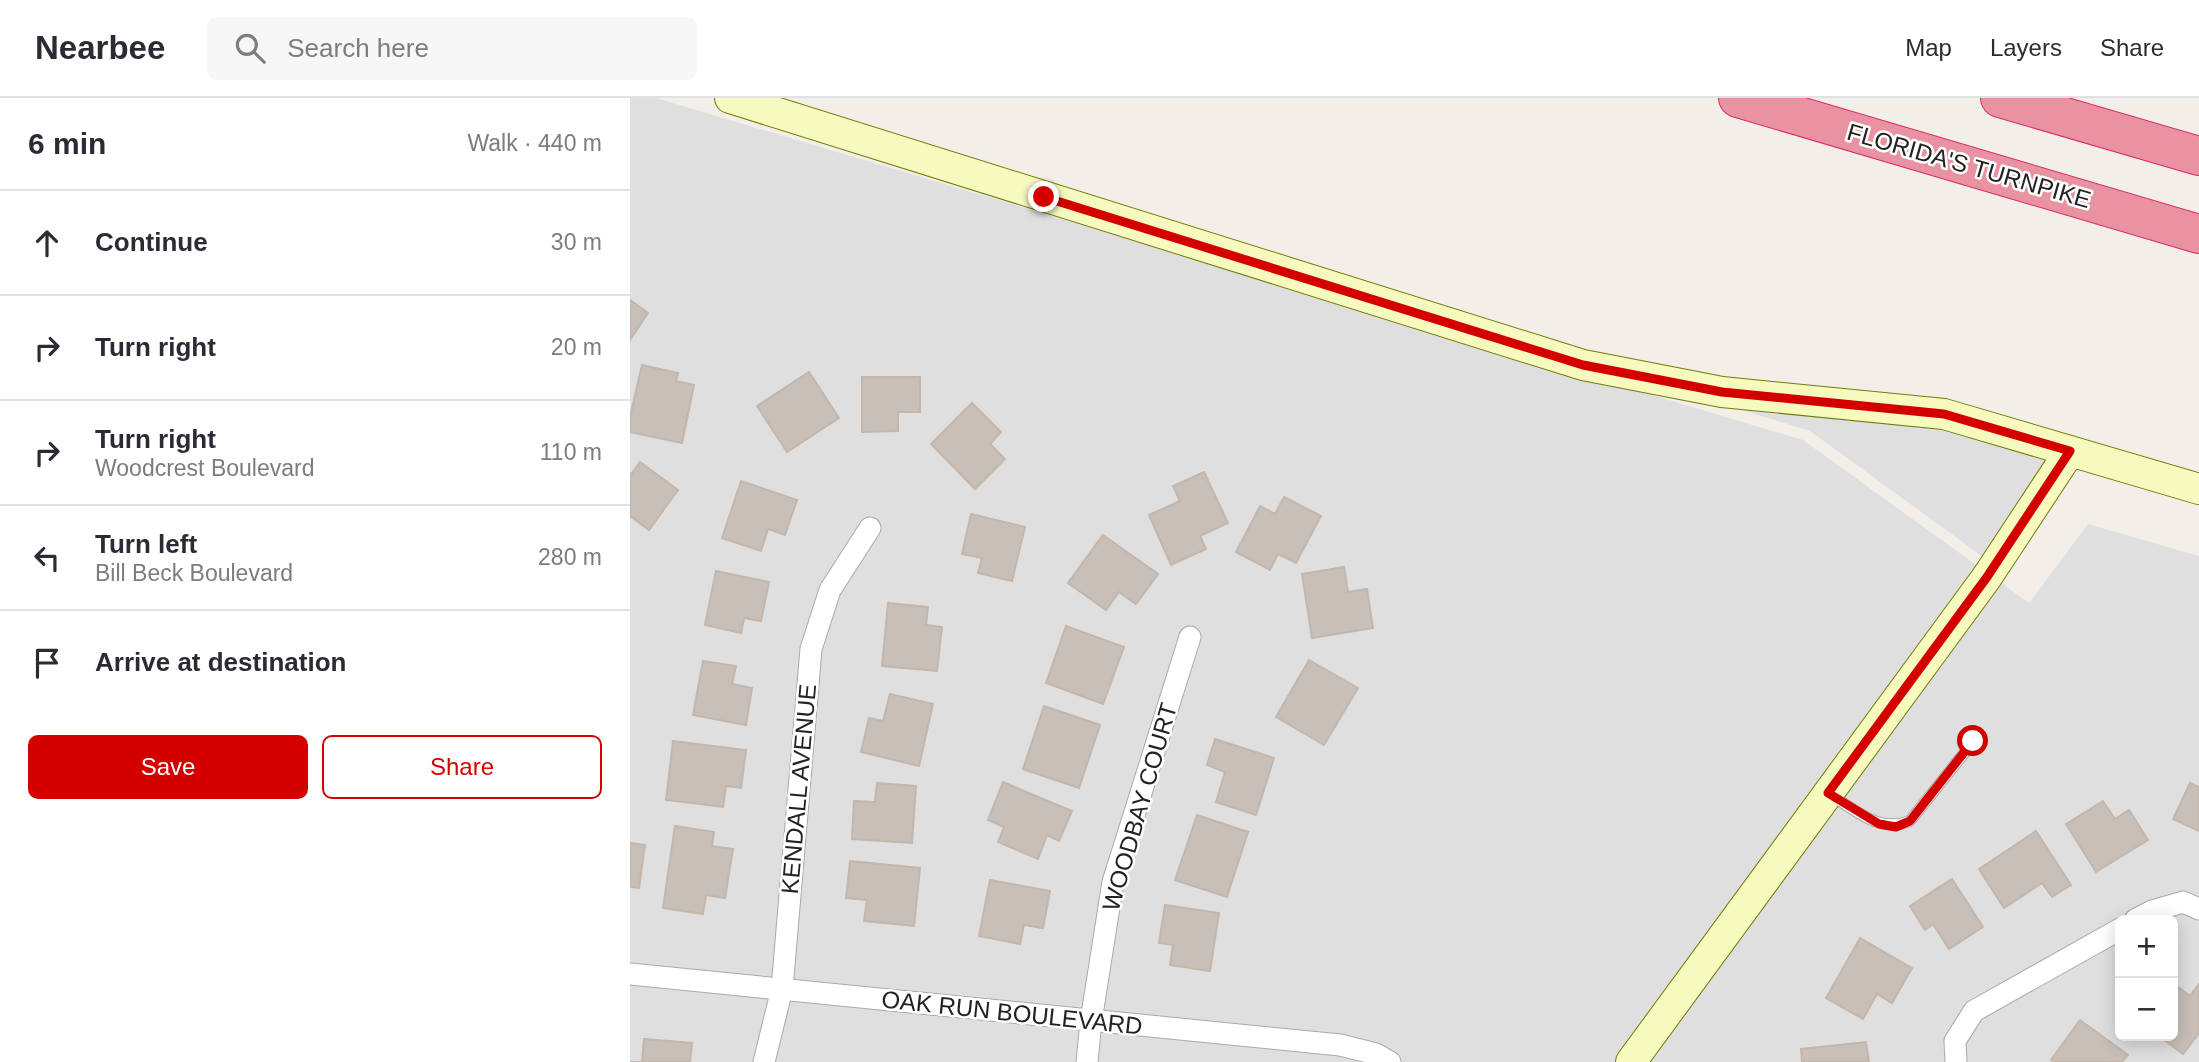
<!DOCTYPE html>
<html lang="en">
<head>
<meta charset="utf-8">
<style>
  :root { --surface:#fff; --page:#f7f7f7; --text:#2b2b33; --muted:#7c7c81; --line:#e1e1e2; --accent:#d40000 }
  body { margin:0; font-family:Arial,sans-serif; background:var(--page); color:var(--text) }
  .controls { position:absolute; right:21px; bottom:21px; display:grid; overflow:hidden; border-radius:10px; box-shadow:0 4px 18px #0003 }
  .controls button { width:63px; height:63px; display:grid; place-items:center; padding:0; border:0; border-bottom:2px solid var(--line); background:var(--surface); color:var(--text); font:35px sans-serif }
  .stop { position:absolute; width:21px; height:21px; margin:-16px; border:5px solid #d40000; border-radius:50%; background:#fff }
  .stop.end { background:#d40000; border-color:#fff; box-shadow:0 2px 7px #0008 }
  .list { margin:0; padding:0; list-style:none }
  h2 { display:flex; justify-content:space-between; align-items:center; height:91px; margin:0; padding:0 28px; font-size:30px }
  h2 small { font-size:23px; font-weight:400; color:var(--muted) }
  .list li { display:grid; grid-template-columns:46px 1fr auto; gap:21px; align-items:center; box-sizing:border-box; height:105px; padding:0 28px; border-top:2px solid var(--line) }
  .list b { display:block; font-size:26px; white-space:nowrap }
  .list p { margin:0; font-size:23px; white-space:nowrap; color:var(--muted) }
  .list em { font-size:23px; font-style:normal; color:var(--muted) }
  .actions { display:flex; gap:14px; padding:21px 28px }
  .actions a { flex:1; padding:16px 0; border:2px solid var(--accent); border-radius:10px; text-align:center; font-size:24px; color:var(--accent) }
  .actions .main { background:var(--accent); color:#fff }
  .icon { flex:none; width:38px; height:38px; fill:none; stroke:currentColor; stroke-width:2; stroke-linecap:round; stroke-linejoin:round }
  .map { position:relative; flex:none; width:1569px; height:964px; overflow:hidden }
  header { display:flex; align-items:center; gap:42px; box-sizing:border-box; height:98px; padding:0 35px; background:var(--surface); border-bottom:2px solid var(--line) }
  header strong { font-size:33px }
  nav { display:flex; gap:38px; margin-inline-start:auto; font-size:24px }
  .search { width:490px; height:63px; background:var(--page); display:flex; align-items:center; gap:18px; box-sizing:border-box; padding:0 24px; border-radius:10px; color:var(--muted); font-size:26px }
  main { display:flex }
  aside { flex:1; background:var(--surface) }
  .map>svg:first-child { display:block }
</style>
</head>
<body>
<header>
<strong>Nearbee</strong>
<div class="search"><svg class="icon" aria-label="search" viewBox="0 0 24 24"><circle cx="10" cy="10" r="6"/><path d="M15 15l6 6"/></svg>Search here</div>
<nav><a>Map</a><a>Layers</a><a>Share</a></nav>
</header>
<main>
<aside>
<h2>6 min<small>Walk · 440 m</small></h2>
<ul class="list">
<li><svg class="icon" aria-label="ahead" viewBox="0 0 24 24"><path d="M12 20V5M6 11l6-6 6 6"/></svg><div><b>Continue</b></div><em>30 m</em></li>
<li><svg class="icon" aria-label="right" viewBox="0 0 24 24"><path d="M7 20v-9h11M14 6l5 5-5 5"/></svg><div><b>Turn right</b></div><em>20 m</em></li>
<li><svg class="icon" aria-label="right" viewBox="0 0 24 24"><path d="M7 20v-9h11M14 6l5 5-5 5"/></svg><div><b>Turn right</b><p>Woodcrest Boulevard</p></div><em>110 m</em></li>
<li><svg class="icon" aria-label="left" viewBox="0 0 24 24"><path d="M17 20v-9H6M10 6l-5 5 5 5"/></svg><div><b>Turn left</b><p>Bill Beck Boulevard</p></div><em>280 m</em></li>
<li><svg class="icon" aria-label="arrive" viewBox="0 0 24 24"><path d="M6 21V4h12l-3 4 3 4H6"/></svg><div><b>Arrive at destination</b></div></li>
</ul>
<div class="actions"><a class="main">Save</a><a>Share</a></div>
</aside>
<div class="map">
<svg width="1569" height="964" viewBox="0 0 1569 964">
  <rect width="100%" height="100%" fill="#f2efe9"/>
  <g fill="#e0dfdf" fill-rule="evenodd">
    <path d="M0 0H26L1173 342 1399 505 1458 426 1569 458V964H0ZM1490 822H1543V938H1490Z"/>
    <polygon points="1096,307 1313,329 1418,360 1353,459 1180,333"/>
  </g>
  <g fill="#c7bfb8" stroke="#c4b6ab" stroke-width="2">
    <polygon points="0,202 18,215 0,242"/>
    <polygon points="12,267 48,275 46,283 64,287 52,345 0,334 0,319"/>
    <polygon points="179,274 209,320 157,354 127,308"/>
    <polygon points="232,279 290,279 290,314 268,314 268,333 232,334"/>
    <polygon points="342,305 371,334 360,346 375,361 345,391 301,346"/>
    <polygon points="10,364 48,392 19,432 0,418 0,378"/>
    <polygon points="574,374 598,425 570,438 576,451 541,467 519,417 550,403 543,388"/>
    <polygon points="111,383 167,402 155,437 138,431 131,453 92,440"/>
    <polygon points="654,399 691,418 666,465 648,456 640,472 606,454 630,408 645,416"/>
    <polygon points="341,416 395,429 382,483 348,475 352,460 332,456"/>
    <polygon points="473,437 528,476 506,506 489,494 476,512 438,485"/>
    <polygon points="714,469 718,494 737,491 743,530 682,540 672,476"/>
    <polygon points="86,473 139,484 131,523 114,520 111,535 75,527"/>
    <polygon points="258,505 298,509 296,527 312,529 307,573 252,568"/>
    <polygon points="436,528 494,549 473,606 416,585"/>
    <polygon points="679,562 728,590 694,647 646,619"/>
    <polygon points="73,563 106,568 102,586 122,590 116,627 63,617"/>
    <polygon points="260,596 303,606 289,668 231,654 239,620 253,623"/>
    <polygon points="414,608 470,627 449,690 393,671"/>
    <polygon points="585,641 644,660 626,717 586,704 595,674 577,667"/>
    <polygon points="43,643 116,652 111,690 96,688 93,709 36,702"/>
    <polygon points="373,684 442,713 429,743 417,737 408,761 368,744 374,729 358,722"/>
    <polygon points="247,685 286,688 282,745 222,741 224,703 245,704"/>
    <polygon points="1560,685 1569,689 1569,733 1543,721"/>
    <polygon points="1473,703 1485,721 1499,712 1518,742 1466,774 1436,726"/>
    <polygon points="567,717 618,734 597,799 545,782"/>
    <polygon points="45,728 84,734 82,748 103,751 95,800 76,797 73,816 33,810"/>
    <polygon points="1406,733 1441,787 1422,799 1412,785 1374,810 1349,771"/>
    <polygon points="0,745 15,747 9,790 0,789"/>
    <polygon points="220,763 290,770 284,828 234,823 237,802 216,800"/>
    <polygon points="1322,781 1353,829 1319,851 1303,826 1295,832 1280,808"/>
    <polygon points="360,782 420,793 413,830 394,827 390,846 349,838"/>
    <polygon points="535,807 589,815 580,873 540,867 543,847 529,845"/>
    <polygon points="1230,840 1282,870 1262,905 1247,896 1233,921 1196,900"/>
    <polygon points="1543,885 1560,898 1569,886 1569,935 1553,956 1529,938 1543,938"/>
    <polygon points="1450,922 1498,957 1492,964 1424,964 1421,962"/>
    <polygon points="14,941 62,945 60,964 0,964 12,964"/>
    <polygon points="1236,944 1239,964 1172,964 1171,951"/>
  </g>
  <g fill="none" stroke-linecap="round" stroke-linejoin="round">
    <defs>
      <path id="lane" d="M1201 697C1227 713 1249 735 1280 723L1343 644"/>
      <g id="street">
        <polyline points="1505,822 1522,813 1553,804 1569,811"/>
        <polyline points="0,876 710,947 746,956 760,964"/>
        <polyline points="134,964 152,891 181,551 200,492 240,430"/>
        <polyline points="457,964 461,923 483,784 560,539"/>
        <polyline points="1326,964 1325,943 1344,913 1490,831"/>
      </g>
      <g id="secondary">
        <polyline points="100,0 953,267 1092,294 1314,316 1569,391"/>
        <polyline points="1001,964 1357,479 1440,353"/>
      </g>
      <g id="highway">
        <polyline points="1108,0 1569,136"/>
        <polyline points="1370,0 1569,58"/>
      </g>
    </defs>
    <use href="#lane" stroke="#a9a9a9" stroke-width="12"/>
    <use href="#street" stroke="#a9a9a9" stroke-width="23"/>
    <use href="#secondary" stroke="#707d05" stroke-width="32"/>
    <use href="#highway" stroke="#dc2a67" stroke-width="40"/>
    <use href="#lane" stroke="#fff" stroke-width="10"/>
    <use href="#street" stroke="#fff" stroke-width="21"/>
    <use href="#secondary" stroke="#f7fabf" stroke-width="30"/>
    <use href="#highway" stroke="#e892a2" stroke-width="38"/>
  </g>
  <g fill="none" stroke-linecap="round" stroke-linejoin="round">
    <polyline stroke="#d40000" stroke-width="9" points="414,99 953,267 1092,294 1314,316 1440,353 1357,479 1198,695 1249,726 1266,729 1280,723 1343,643"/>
  </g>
  <g text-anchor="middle" stroke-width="5" stroke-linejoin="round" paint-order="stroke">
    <g font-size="24" fill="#222" stroke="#fff">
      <text transform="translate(1339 68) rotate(16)" y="8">FLORIDA'S TURNPIKE</text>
      <text transform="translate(169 691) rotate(-85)" y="8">KENDALL AVENUE</text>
      <text transform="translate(510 709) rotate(-74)" y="8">WOODBAY COURT</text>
      <text transform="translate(382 915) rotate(6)" y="8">OAK RUN BOULEVARD</text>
    </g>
  </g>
</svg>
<div class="controls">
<button>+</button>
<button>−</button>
</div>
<div class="stop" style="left:1343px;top:643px"></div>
<div class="stop end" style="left:414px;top:99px"></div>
</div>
</main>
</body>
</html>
